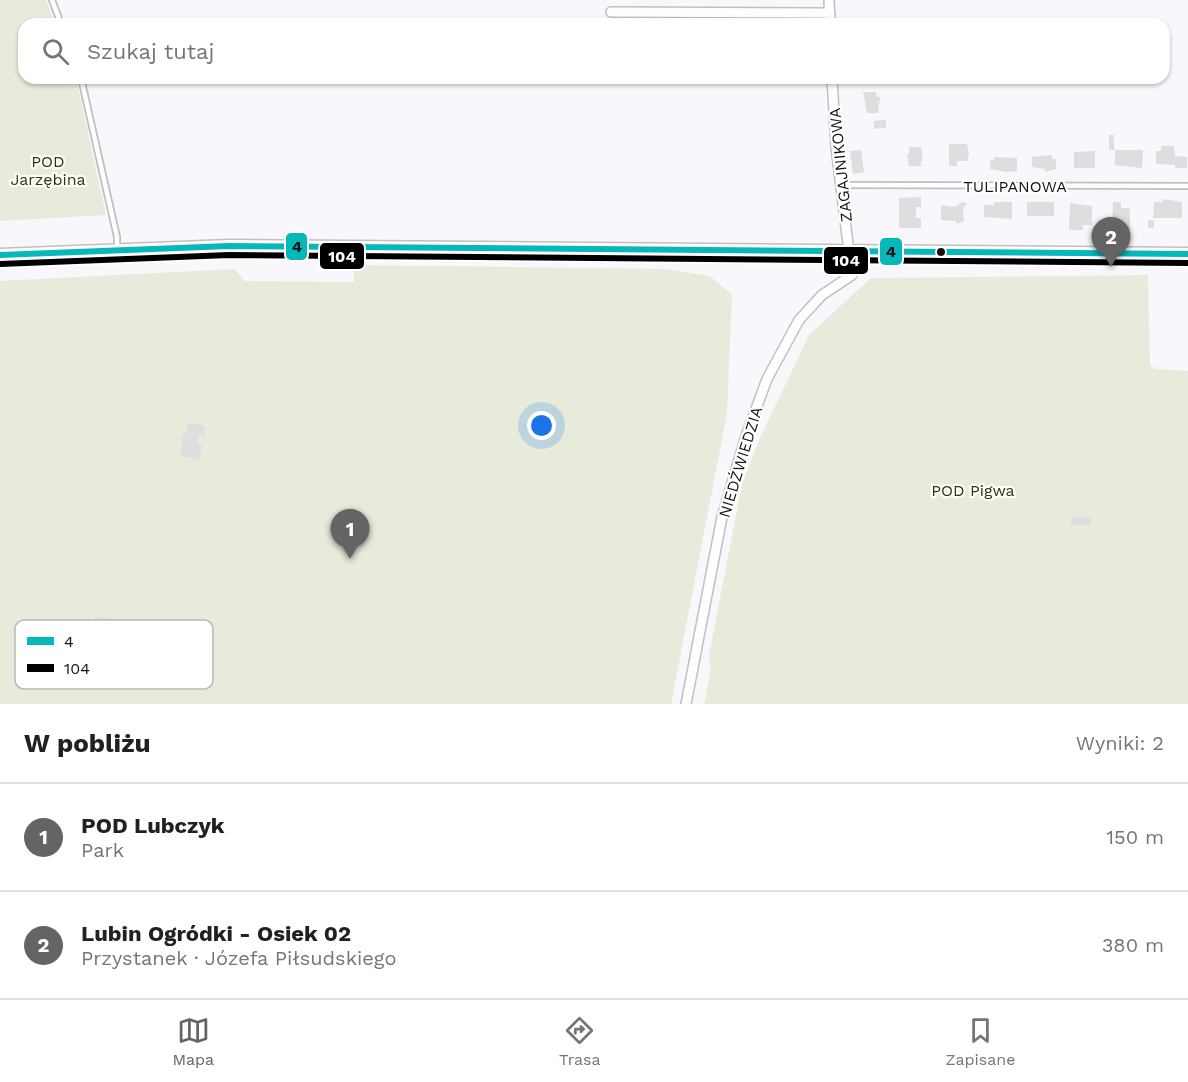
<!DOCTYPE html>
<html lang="pl">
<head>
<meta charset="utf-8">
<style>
  :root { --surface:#fff; --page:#f6f6f6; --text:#202124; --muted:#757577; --line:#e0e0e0; --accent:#646366 }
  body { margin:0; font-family:"Work Sans",sans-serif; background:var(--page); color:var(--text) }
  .you { position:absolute; left:542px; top:426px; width:21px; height:21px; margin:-15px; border:4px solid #fff; border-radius:50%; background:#1a73e8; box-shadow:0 0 0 9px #1a73e833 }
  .badge { display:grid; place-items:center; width:39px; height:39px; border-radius:50%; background:var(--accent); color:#fff; font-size:20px; font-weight:700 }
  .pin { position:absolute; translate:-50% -50px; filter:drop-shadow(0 2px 3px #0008) }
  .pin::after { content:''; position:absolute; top:32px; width:21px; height:18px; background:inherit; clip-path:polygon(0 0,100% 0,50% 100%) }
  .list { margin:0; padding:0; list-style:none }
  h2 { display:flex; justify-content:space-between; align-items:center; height:78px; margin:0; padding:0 24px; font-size:26px }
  h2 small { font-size:20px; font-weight:400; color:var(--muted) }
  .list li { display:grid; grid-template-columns:39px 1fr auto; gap:18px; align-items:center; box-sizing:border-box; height:108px; padding:0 24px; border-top:2px solid var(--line) }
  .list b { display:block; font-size:22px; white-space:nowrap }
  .list p { margin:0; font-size:20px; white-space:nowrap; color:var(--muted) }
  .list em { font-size:20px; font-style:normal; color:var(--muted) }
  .icon { flex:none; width:33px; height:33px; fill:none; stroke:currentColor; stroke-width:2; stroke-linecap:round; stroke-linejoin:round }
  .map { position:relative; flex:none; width:1188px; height:704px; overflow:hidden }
  .search { position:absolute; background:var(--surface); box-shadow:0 2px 4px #0004; left:18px; right:18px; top:18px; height:66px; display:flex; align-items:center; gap:15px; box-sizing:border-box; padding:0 21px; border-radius:18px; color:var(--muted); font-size:22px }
  .sheet { height:294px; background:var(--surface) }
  nav { display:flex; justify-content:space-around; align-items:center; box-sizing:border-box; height:84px; border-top:2px solid var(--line); background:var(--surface); font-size:16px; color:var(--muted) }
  nav a { display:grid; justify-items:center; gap:3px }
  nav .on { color:var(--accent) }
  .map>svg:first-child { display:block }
</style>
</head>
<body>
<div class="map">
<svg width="1188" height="704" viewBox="0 0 1188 704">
  <rect width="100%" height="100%" fill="#f9f7fb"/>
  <g fill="#e6ebdb">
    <polygon points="0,0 46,0 55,24 24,24 24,78 76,78 106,215 0,221"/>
    <polygon points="354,265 665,269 710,276 732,295 727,414 671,704 0,704 0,281 234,269 245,281 354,282"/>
    <polygon points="1148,275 1150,365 1155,369 1188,371 1188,704 704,704 711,669 709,655 742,484 760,438 809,335 871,278"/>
  </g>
  <g fill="#dedde0">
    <polygon points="863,92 876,92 877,97 880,97 878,113 867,113"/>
    <polygon points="886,120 886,128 874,129 874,121"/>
    <rect x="1109" y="135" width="5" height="15"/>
    <polygon points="949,144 967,144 969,155 967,161 957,161 957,166 949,166"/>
    <polygon points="1161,146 1174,146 1175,156 1187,157 1187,168 1175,168 1175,165 1156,164 1156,151 1161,151"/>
    <polygon points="909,147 921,147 923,161 921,161 921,166 909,166 907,154 909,154"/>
    <polygon points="861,150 864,172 853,174 850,151"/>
    <polygon points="1115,150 1143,150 1142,168 1115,165"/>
    <polygon points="1095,151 1095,168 1074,168 1074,152"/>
    <polygon points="1051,155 1052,159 1056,159 1056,169 1045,172 1045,169 1032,167 1032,157"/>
    <polygon points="994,157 1017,158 1017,171 1007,172 990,169 990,160 994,160"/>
    <polygon points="921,197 921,207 916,207 916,218 921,218 921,228 899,228 899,198"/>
    <polygon points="1163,199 1182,202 1182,218 1153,218 1154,202 1163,202"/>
    <polygon points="962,202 967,204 963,208 964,221 957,224 955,221 941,220 941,205 955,207"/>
    <polygon points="994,202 1012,202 1012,219 984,217 984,205 994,205"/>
    <rect x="1027" y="202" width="27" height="14"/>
    <polygon points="1113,202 1121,202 1121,208 1130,208 1130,230 1112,230"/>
    <polygon points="1070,203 1092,206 1092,225 1083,225 1083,230 1069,230"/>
    <rect x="1148" y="220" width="6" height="8"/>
    <polygon points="188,423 205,426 204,436 199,435 197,444 202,445 199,460 181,456 183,433 185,434"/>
    <polygon points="1071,517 1091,518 1090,525 1071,525"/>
    <polygon points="95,617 125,621 123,636 93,632"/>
  </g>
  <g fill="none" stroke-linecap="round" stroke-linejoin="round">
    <defs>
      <g id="service">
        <polyline points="52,0 61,24"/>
        <polyline points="81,78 117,237 117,249"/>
        <polyline points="841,185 1188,186"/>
      </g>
      <g id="minor">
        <polyline points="829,0 830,24"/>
        <polyline points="611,12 830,13"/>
        <polyline points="832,78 836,147 849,252"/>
        <polyline points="686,704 722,517 746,436 767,379 799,320 822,295 852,275 854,252"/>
      </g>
      <polyline id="tertiary" points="0,255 229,246 1188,254"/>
    </defs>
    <use href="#service" stroke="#c0bfc2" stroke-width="8"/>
    <use href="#minor" stroke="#c0bfc2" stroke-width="12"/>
    <use href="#tertiary" stroke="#c0bfc2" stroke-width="15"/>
    <use href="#service" stroke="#fefefe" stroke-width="4.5"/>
    <use href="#minor" stroke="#fefefe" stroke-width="9"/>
    <use href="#tertiary" stroke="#fefefe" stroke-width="12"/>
    <defs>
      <polyline id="bus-1" points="0,255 229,246 1188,254"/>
      <polyline id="bus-2" points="0,264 229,255 1188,263"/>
    </defs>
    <use href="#bus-1" stroke="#fff" stroke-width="10"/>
    <use href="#bus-2" stroke="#fff" stroke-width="10"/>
    <use href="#bus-1" stroke="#06b8b9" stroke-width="6"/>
    <use href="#bus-2" stroke="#000" stroke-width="6"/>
  </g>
  <circle fill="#131315" stroke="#fff" stroke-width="2" cx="941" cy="252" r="5"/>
  <g text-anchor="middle" stroke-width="4.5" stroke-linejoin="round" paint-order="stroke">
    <g font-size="16" fill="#2d3801" stroke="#fff">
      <text x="48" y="167">POD<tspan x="48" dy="18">Jarzębina</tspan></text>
      <text x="973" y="496">POD Pigwa</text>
    </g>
    <g font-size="16" fill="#131315" stroke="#fff">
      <text transform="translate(840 165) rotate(-96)" y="6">ZAGAJNIKOWA</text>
      <text x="1015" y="192">TULIPANOWA</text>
      <text transform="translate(740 462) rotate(-73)" y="6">NIEDŹWIEDZIA</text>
    </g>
  </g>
  <rect x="15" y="620" width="198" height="69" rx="9" fill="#fff" stroke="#b8b8b9" stroke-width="1.5"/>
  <rect x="27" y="637" width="27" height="8" fill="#06b8b9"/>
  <rect x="27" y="664" width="27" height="8" fill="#000"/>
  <g font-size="16" fill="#131315">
    <text x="64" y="647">4</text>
    <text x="64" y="674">104</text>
  </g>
  <g stroke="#fff" stroke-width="2">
    <rect x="285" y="232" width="23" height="29" rx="6" fill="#06b8b9"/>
    <rect x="879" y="237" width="24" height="29" rx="6" fill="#06b8b9"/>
    <rect x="319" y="242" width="46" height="28" rx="6" fill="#000"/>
    <rect x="823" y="246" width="46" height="29" rx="6" fill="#000"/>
  </g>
  <g font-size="16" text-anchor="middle" font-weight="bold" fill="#fff">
    <text x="342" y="262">104</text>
    <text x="846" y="266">104</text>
  </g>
  <g font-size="16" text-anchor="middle" font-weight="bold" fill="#111">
    <text x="297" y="252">4</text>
    <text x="891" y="257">4</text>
  </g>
</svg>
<div class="you"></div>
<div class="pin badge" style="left:350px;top:559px">1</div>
<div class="pin badge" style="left:1111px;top:267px">2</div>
<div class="search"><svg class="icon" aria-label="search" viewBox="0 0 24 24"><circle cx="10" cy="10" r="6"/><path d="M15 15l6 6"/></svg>Szukaj tutaj</div>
</div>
<section class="sheet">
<h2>W pobliżu<small>Wyniki: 2</small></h2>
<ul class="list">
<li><span class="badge">1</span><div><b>POD Lubczyk</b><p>Park</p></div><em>150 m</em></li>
<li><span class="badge">2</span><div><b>Lubin Ogródki - Osiek 02</b><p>Przystanek · Józefa Piłsudskiego</p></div><em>380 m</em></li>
</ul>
</section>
<nav>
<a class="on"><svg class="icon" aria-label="map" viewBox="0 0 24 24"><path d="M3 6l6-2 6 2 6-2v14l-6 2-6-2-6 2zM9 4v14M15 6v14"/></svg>Mapa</a>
<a><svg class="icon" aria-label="directions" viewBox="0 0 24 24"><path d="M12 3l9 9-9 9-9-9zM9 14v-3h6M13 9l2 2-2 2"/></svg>Trasa</a>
<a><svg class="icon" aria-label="saved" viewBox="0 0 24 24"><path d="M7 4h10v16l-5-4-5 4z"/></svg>Zapisane</a>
</nav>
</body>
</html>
